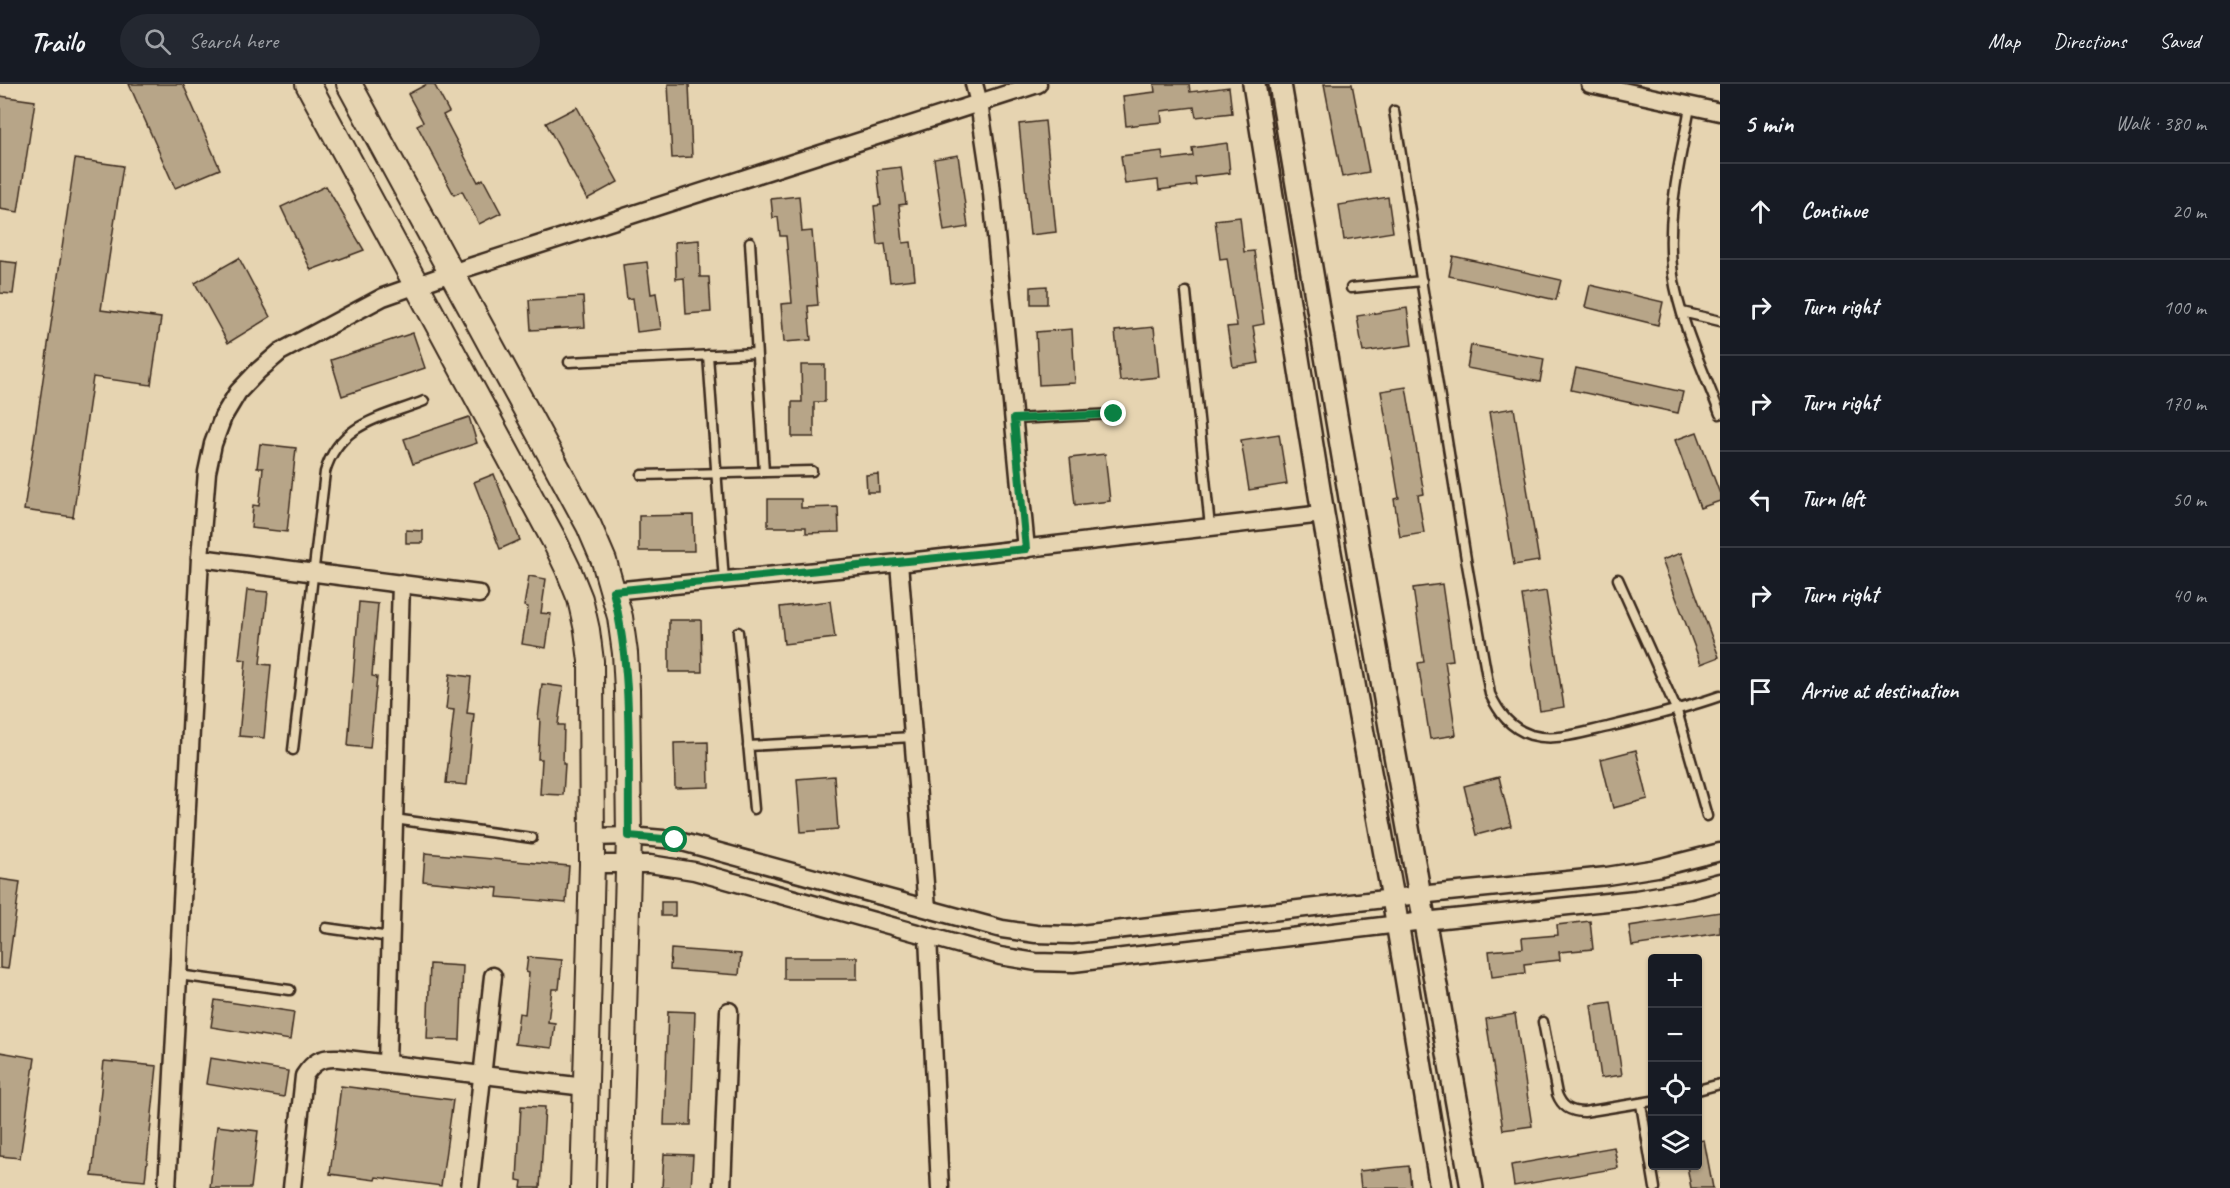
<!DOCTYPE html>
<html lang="en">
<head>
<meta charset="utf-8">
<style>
  :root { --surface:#171b24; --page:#242831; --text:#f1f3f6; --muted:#9ea1a6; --line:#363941 }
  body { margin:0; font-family:Caveat,sans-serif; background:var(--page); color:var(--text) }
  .controls { position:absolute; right:18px; bottom:18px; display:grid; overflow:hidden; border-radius:6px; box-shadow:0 2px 4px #0004 }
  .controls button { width:54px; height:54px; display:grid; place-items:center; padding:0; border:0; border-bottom:2px solid var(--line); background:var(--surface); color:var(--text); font:30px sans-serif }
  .stop { position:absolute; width:18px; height:18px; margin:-14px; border:4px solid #0b8043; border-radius:50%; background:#fff }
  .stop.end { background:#0b8043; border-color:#fff; box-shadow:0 2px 6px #0008 }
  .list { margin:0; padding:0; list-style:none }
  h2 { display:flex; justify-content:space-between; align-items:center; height:78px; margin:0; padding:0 24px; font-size:26px }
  h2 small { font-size:20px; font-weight:400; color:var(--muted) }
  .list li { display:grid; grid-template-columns:39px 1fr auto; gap:18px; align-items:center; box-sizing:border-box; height:96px; padding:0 24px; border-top:2px solid var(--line) }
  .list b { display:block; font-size:22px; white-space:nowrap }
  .list em { font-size:20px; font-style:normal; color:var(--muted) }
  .icon { flex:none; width:33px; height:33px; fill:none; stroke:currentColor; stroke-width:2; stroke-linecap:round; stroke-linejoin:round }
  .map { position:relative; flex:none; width:1720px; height:1104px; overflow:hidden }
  header { display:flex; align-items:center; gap:36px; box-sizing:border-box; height:84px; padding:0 30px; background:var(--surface); border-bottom:2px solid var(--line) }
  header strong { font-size:28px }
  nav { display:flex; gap:33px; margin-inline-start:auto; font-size:21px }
  .search { width:420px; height:54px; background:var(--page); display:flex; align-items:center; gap:15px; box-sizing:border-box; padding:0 21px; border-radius:33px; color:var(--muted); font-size:22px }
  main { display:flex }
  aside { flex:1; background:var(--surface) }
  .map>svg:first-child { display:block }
</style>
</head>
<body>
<header>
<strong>Trailo</strong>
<div class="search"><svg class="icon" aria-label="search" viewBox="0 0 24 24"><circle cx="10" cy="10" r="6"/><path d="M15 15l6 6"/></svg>Search here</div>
<nav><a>Map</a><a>Directions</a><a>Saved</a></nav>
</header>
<main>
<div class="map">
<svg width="1720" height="1104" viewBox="0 0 1720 1104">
  <rect width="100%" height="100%" fill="#e6d4b1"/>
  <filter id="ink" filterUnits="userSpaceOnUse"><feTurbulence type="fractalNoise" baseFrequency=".0167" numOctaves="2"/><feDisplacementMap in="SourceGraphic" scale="12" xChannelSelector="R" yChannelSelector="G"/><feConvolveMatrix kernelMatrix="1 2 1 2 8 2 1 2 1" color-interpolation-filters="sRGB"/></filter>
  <g filter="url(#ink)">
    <g fill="#b7a588" stroke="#3b2a1e" stroke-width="1.5">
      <polygon points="129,0 183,0 220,85 175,104"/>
      <polygon points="427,0 434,0 449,28 443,31 478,98 483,95 501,129 479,140 462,107 454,111 417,41 423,38 408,10"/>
      <polygon points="668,0 689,0 692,73 672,74"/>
      <polygon points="1154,0 1189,0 1190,8 1229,3 1232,29 1196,33 1194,23 1161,27 1162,38 1126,42 1123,12 1155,8"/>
      <polygon points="1324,0 1352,0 1369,88 1342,93"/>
      <polygon points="0,12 35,17 18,128 0,125"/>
      <polygon points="577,23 618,98 587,115 546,39"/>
      <polygon points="1045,37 1056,148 1030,151 1019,40"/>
      <polygon points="1227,59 1230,89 1195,93 1196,101 1159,106 1158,96 1125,100 1121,72 1162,67 1163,76 1193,72 1192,64"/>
      <polygon points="958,71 968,143 944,147 934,75"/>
      <polygon points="75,75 123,82 101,226 161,234 151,301 93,293 73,433 24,426"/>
      <polygon points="901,83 906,120 899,121 903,159 911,158 915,195 890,198 885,160 878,161 874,122 881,121 877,86"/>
      <polygon points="326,102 364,166 311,186 281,123"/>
      <polygon points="799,112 802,148 812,147 818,221 808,222 811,256 784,258 781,220 792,219 786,152 780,152 778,133 773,134 771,115"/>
      <polygon points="1388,113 1393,148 1344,156 1339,121"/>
      <polygon points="1240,133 1244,168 1254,167 1264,240 1253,242 1259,279 1233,283 1227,243 1237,242 1227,174 1220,175 1215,136"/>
      <polygon points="699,156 700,193 709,193 711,228 686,230 684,194 676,195 675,158"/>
      <polygon points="1453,172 1561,196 1556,216 1449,192"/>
      <polygon points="239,174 270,233 228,259 195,199"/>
      <polygon points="0,177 17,179 13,210 0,209"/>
      <polygon points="647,178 651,210 656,209 661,245 637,248 633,214 627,215 623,181"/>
      <polygon points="1590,201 1663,218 1658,241 1585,223"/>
      <polygon points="1047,202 1047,220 1031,220 1031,203"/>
      <polygon points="583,213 585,243 531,246 529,216"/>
      <polygon points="1407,224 1412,261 1363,268 1357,232"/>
      <polygon points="1154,243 1159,293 1120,297 1115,247"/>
      <polygon points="1072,245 1075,299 1039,301 1036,248"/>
      <polygon points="413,249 425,284 342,312 331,276"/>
      <polygon points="1471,261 1544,275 1540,298 1467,284"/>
      <polygon points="801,281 825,281 825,318 814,318 814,353 792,353 792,318 802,318"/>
      <polygon points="1576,284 1683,308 1678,329 1571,306"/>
      <polygon points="1406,303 1424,410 1418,411 1424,449 1400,453 1394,415 1399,414 1381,307"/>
      <polygon points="1514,324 1539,477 1514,481 1489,328"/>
      <polygon points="469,333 477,359 413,380 404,355"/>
      <polygon points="1697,348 1720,410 1720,417 1700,424 1675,356"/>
      <polygon points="1279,350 1287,400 1249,406 1241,356"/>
      <polygon points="260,360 296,364 287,448 251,444 253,421 259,422 263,384 257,384"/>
      <polygon points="1105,370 1110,417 1075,421 1070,374"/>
      <polygon points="494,390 520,456 500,465 474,398"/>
      <polygon points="878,390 879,408 867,408 866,391"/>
      <polygon points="768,415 801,415 801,424 838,423 839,448 806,449 806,443 768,443"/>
      <polygon points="693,431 694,467 639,467 639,432"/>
      <polygon points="406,446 423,447 423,459 406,459"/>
      <polygon points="1681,469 1719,573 1701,580 1662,476"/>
      <polygon points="529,492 546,495 541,529 551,530 546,564 522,560 528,523 524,522"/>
      <polygon points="1442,500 1453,576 1445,577 1456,651 1430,655 1418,579 1424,578 1413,504"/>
      <polygon points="247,506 268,508 260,580 271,581 264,654 239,652 246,576 239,575"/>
      <polygon points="1546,507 1564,623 1540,627 1522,511"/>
      <polygon points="830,517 835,554 784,560 780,523"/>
      <polygon points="359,518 378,520 372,592 377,593 370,664 348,662"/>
      <polygon points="669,536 701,536 702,588 669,588"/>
      <polygon points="450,590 471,593 467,629 474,630 467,701 446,699 454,626 446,625"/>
      <polygon points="542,600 563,603 558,641 564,641 563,680 565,680 563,711 540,710 542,675 538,675 540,635 538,635"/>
      <polygon points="708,658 709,703 675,704 674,659"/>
      <polygon points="1636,666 1648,715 1613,724 1601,675"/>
      <polygon points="834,692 838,745 801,748 797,695"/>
      <polygon points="1499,693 1511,742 1476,751 1464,702"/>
      <polygon points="425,769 569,782 566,819 497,813 498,804 423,797"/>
      <polygon points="0,795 20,798 8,885 0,884"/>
      <rect x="661" y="818" width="14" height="14"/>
      <polygon points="1720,828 1720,849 1632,862 1629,842"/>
      <polygon points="1590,837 1593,865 1559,868 1560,876 1524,880 1525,889 1492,893 1489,867 1523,864 1522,854 1558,851 1557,841"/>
      <polygon points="671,865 741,870 739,891 670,886"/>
      <polygon points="528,873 562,876 559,905 552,905 548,938 555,939 552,964 515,960 519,929 525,930 529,889 526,888"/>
      <rect x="784" y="873" width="73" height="22"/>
      <polygon points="430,880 463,882 460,956 427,955"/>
      <polygon points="215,916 294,928 290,956 211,943"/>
      <polygon points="1611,918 1622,991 1601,994 1591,921"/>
      <polygon points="668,927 695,928 691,1041 664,1041"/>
      <polygon points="1515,930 1532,1042 1503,1046 1486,935"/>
      <polygon points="0,968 35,974 20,1074 0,1072"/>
      <polygon points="210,974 288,987 284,1013 206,1000"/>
      <polygon points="104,977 157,982 145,1097 92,1092"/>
      <polygon points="341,1002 453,1016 441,1102 376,1093 375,1096 330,1090"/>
      <polygon points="521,1022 545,1023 540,1104 521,1104 522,1097 517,1096"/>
      <polygon points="217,1042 258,1047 251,1104 210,1104"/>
      <polygon points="1704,1056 1713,1104 1691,1104 1687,1082 1698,1082 1698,1057"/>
      <polygon points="1614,1063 1618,1084 1514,1102 1511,1081"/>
      <polygon points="664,1070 693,1071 691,1104 662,1104"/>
      <polygon points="1409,1082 1411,1104 1361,1104 1359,1087"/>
    </g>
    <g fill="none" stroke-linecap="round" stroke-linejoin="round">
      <defs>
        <g id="service">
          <path d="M1690 23C1680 78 1665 134 1673 191 1680 238 1703 285 1720 330"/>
          <path d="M1394 27 1466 475 1490 610C1499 629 1510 644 1531 651 1556 658 1584 648 1608 643 1646 634 1683 625 1720 612"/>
          <polyline points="750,158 764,388"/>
          <polyline points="1351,204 1422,197"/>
          <polyline points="1186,208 1210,443"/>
          <polyline points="1682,228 1720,237"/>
          <polyline points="708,271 724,497"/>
          <polyline points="569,278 756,269"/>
          <polyline points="1014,335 1114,330"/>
          <polyline points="642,391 812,387"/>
          <polyline points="1618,495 1677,627 1707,732"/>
          <polyline points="738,548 754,725"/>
          <polyline points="748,662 913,653"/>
          <path d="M293 666 325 388C339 339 381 334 424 317"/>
          <polyline points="394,735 532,754"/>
          <polyline points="326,844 390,853"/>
          <polyline points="178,891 290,906"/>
          <path d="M1543 938 1557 1010C1562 1023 1570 1028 1584 1028L1652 1017"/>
          <polyline points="1698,1006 1720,1000"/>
          <polyline points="1641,1020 1655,1104"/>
        </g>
        <g id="minor">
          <polyline points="974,0 979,19 991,99 1026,465"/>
          <polyline points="1590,0 1720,28"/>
          <polyline points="200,474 479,510"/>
          <polyline points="899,479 927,824"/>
          <polyline points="613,507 899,479 1323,430"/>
          <polyline points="593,753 629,752 675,756 1002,845 1036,850 1072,851 1419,811 1607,792 1657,784 1720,768"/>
          <polyline points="592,780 650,780 694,787 1000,872 1036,878 1073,879 1424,837 1636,815 1689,806 1720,798"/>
          <polyline points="928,853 940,1104"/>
          <polyline points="387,979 401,499"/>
          <polyline points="167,1104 200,474 207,388 213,360 223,333 238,308 258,287 280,268 383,213 451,189 1038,0"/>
          <path d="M292 1104 304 992C313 978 321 973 338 974L585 1003"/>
          <polyline points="470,1104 493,892"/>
          <polyline points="722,1104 729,927"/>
        </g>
        <g id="tertiary">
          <polyline points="1254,0 1323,430 1393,814 1441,1104"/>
          <polyline points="1280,0 1363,491 1472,1104"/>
        </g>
        <g id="secondary">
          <polyline points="308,0 554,456 568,485 580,515 587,546 591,577 592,780 583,1104"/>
          <polyline points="349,0 589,442 604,477 620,533 625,569 627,606 629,752 619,1104"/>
        </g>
      </defs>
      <use href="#service" stroke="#3b2a1e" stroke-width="13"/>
      <use href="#minor" stroke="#3b2a1e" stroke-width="21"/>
      <use href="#tertiary" stroke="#3b2a1e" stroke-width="26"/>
      <use href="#secondary" stroke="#3b2a1e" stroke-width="28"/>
      <use href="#service" stroke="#e6d4b1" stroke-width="8"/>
      <use href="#minor" stroke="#e6d4b1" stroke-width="16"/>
      <use href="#tertiary" stroke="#e6d4b1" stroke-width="21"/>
      <use href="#secondary" stroke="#e6d4b1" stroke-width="24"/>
    </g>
  </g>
  <g fill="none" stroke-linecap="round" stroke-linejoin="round" filter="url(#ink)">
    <path stroke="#0b8043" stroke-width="8" d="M675 756 629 752C628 671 633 587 613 507L1026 465 1014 335 1114 330"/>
  </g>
</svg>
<div class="controls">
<button>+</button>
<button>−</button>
<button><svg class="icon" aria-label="locate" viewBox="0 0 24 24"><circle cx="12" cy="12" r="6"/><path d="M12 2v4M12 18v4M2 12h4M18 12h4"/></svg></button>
<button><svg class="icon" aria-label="layers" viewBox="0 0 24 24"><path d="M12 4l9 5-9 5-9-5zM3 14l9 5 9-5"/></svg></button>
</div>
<div class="stop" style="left:675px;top:756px"></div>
<div class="stop end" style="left:1114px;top:330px"></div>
</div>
<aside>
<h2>5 min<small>Walk · 380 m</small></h2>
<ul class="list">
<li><svg class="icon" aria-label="ahead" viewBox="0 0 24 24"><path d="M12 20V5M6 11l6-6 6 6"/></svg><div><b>Continue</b></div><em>20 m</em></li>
<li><svg class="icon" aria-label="right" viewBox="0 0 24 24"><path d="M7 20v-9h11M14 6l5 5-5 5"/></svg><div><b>Turn right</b></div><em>100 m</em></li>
<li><svg class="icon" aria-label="right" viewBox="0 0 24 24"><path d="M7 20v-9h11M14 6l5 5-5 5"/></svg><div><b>Turn right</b></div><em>170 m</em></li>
<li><svg class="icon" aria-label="left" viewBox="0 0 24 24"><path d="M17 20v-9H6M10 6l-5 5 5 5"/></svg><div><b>Turn left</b></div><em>50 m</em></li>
<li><svg class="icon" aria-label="right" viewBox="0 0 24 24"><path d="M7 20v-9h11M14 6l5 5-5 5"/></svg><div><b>Turn right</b></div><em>40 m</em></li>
<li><svg class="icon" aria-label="arrive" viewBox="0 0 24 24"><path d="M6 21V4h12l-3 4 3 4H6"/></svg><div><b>Arrive at destination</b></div></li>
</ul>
</aside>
</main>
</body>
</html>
